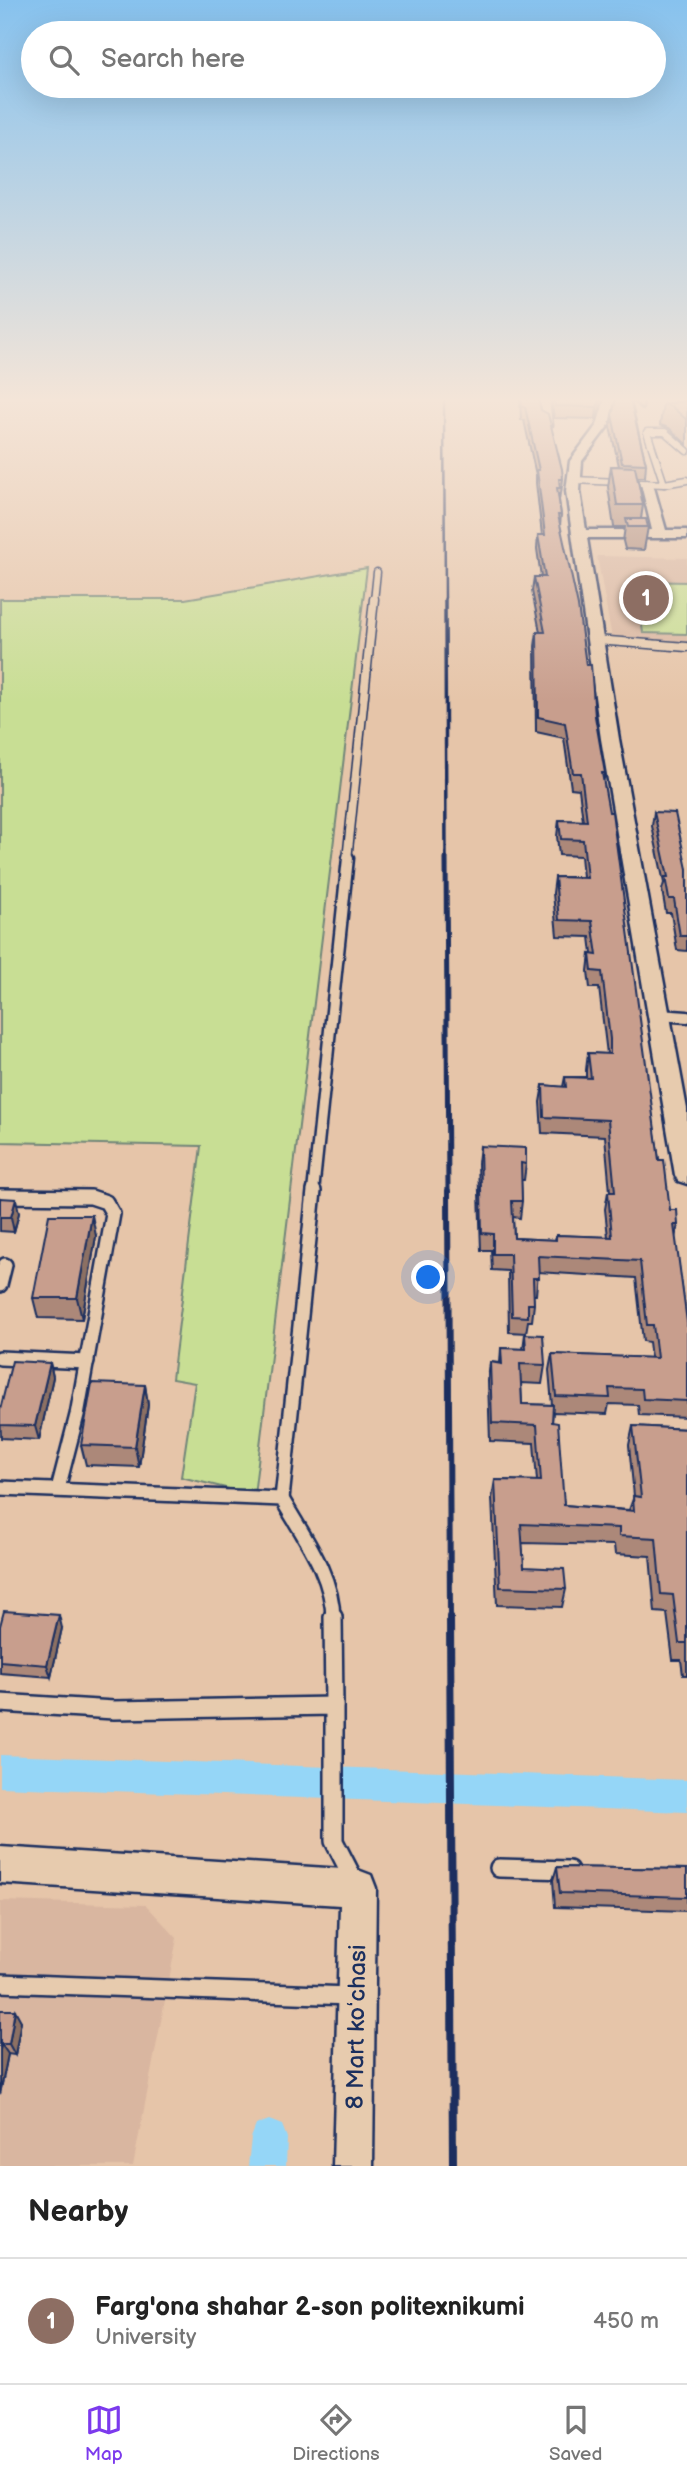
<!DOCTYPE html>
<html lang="en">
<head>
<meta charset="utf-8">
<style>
  :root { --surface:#fff; --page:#f6f6f6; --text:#222; --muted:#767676; --line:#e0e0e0; --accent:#7c3aed }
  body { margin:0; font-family:"Balsamiq Sans",sans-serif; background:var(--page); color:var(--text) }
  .you { position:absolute; left:429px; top:1278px; width:24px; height:24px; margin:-18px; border:5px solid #fff; border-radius:50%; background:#1a73e8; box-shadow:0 0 0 10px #1a73e833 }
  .badge { display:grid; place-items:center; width:46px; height:46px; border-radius:50%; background:var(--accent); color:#fff; font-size:23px; font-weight:700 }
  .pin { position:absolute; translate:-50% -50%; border:4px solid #fff; box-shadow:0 2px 7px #0006 }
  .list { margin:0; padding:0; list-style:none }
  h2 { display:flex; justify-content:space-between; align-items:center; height:91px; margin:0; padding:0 28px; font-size:30px }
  h2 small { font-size:23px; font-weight:400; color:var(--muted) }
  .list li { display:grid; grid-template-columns:46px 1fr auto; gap:21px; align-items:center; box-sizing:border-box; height:126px; padding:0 28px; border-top:2px solid var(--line) }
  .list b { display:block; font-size:26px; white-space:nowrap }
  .list p { margin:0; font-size:23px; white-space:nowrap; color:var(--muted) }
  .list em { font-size:23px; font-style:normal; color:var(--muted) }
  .icon { flex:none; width:38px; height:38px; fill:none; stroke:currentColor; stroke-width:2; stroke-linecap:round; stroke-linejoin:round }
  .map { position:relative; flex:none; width:687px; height:2166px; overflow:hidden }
  .search { position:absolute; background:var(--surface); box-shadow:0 7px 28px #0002; left:21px; right:21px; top:21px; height:77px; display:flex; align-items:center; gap:18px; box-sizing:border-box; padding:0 24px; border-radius:38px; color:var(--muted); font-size:26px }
  .sheet { height:217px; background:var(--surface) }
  nav { display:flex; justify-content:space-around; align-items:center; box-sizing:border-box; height:98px; border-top:2px solid var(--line); background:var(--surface); font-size:19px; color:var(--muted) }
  nav a { display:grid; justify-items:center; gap:4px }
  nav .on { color:var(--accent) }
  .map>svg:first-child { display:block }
</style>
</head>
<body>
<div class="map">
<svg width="687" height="2166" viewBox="0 0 687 2166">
  <rect width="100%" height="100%" fill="#e6c5a9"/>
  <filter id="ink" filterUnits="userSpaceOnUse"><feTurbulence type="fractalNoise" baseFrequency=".0143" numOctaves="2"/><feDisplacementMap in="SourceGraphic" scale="14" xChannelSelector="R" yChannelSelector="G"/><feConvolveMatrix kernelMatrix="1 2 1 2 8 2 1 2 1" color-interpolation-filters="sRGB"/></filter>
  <g filter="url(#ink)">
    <g fill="#d9b6a0">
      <polygon points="597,556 687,558 687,643 612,638"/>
      <polygon points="0,1901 146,1905 177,1938 133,2166 0,2166"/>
    </g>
    <g fill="#c8de94" stroke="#728679" stroke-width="2">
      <polygon points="367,568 254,1495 181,1477 195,1383 172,1379 201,1146 0,1142 0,599 185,599"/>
      <polygon points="636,581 687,582 687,634 643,633"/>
    </g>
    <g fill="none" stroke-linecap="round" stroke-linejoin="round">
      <g fill="#95d6f7" fill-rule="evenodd">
        <polygon points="0,1755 687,1780 687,1812 0,1787"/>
        <polygon points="269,2120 282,2125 287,2138 286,2166 248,2166 251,2138 256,2125"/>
      </g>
      <defs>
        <g id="lane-far4">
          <polyline points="574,480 664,484 647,432 665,432 687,451"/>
          <polyline points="664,484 687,480"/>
          <polyline points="374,601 377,572"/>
        </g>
        <g id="lane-far3">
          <polyline points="596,640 687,647"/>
          <polyline points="347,860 374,599"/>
        </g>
        <g id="lane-far2">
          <polyline points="659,1015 687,1017"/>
          <polyline points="313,1192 348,858"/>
        </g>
        <g id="lane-far1">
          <polyline points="0,1196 91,1197 106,1202 113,1214 77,1415 58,1489"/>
          <polyline points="0,1285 5,1265"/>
          <polyline points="0,1358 87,1362"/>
          <path d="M0 1488 282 1499C303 1536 333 1575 333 1619"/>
          <polyline points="282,1499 314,1191"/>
        </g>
        <g id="lane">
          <polyline points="333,1617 334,1706"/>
          <polyline points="0,1703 114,1710 334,1706 334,1841 355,1882"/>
          <polyline points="499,1868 569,1870"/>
          <polyline points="0,1983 350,1996"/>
        </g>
        <g id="street">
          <polygon points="537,399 549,399 552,425 542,422"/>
          <polygon points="605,399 616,399 609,425 582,461 580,491 586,530 652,530 641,484 647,480 653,484 666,530 687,530 687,538 587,538 619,739 687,1109 687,1184 678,1181 675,1175 601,739 566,491 570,461 597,425"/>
          <polygon points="0,1847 358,1870 371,1875 376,1888 373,2166 333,2166 340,1905 0,1883"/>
        </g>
      </defs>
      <use href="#lane-far4" stroke="#1b2f5e" stroke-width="9"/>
      <use href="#lane-far3" stroke="#1b2f5e" stroke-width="11"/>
      <use href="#lane-far2" stroke="#1b2f5e" stroke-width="15"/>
      <use href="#lane-far1" stroke="#1b2f5e" stroke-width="18"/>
      <use href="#lane" stroke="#1b2f5e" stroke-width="22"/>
      <use href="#street" stroke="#1b2f5e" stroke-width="5"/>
      <use href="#lane-far4" stroke="#e7cbae" stroke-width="6"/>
      <use href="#lane-far3" stroke="#e7cbae" stroke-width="8"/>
      <use href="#lane-far2" stroke="#e7cbae" stroke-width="10"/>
      <use href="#lane-far1" stroke="#e7cbae" stroke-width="13"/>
      <use href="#lane" stroke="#e7cbae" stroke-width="17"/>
      <use href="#street" fill="#e7cbae" fill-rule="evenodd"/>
      <polyline stroke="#1b2f5e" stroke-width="2.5" points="444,399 445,601"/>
      <polyline stroke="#1b2f5e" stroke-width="3.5" points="445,599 446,860"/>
      <polyline stroke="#1b2f5e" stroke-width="5" points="446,858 448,1192"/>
      <polyline stroke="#1b2f5e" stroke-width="6" points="448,1191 450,1619"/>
      <polyline stroke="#1b2f5e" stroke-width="8" points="450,1617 453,2166"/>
    </g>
    <g fill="#ac8879" stroke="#1b2f5e" stroke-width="2">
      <polygon points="520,399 538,399 541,410 563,479 561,493 560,493 559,500 561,515 560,526 605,773 603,783 659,1160 670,1210 678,1225 675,1238 687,1322 687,1417 639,1415 638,1405 609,1404 607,1414 553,1412 552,1422 564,1505 629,1510 634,1496 629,1445 633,1426 687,1429 687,1675 683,1675 681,1660 673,1660 667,1613 655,1612 650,1556 615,1554 614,1545 522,1543 524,1567 566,1589 562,1607 497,1605 492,1498 495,1480 537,1481 534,1443 490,1441 488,1381 490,1362 500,1363 501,1348 523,1349 525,1334 545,1365 542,1384 521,1383 522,1404 552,1405 549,1370 552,1354 651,1358 649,1342 643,1341 636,1278 538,1272 536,1295 533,1295 534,1304 532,1321 528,1321 526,1333 509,1332 508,1271 492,1270 491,1250 481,1250 478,1163 480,1146 526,1164 524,1180 521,1180 522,1201 520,1218 513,1217 514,1238 555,1240 556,1235 608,1237 605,1209 608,1192 610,1192 605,1136 542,1133 540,1102 543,1085 563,1087 565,1077 586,1077 586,1070 588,1053 607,1054 599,988 590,988 588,971 590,954 592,954 590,937 557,936 553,893 555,877 583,877 581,856 559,855 557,836 559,820 583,821 579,789 571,788 564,738 536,732 535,646 537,632 540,632 532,591 534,577 541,577 537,549 538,535 542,535 536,483 536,475 524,420 521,420"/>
      <polygon points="551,399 603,399 596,419 554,418"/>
      <polygon points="616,399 645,399 643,410 631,400 646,464 645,477 637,477 643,505 641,519 648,527 644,550 625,549 623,541 625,527 614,527 608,487 611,466 619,466 610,427 612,415"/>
      <polygon points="687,401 687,445 669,428 660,425 663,404"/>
      <polygon points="654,812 687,869 687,951 677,950 671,913 666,913 662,890 664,883 652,826"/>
      <polygon points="0,1198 19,1213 14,1232 0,1231"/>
      <polygon points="96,1236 82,1319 38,1318 33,1298"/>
      <polygon points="50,1363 53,1377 39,1440 1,1438 0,1410"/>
      <polygon points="145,1385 148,1405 139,1467 86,1465 81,1445"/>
      <polygon points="0,1626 62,1628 51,1677 0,1673"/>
      <polygon points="557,1867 687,1869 687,1911 555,1907 553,1880"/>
      <polygon points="0,2010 21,2021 15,2055 8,2054 0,2094"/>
    </g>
    <g fill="#8c6f63" stroke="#1b2f5e" stroke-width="2">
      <polygon points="600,399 603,399 596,419 597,407"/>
      <polygon points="16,1199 19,1213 14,1232 11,1217"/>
      <polygon points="92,1215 96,1236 82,1319 77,1298"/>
      <polygon points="50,1363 53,1377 39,1440 35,1426"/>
      <polygon points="145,1385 148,1405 139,1467 135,1447"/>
      <polygon points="59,1615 62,1628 51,1677 47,1665"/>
      <polygon points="15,2010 21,2021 15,2055 9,2044"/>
      <polygon points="1,2044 8,2054 0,2094 0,2050"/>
    </g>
    <g fill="#c89e8d" stroke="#1b2f5e" stroke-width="2">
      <polygon points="521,399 538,399 541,410 548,414 562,469 563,479 559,479 560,488 557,488 561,515 558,515 578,606 586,665 591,665 595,716 605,773 602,773 609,812 612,812 659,1160 664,1160 670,1210 677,1210 678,1225 674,1225 687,1322 687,1401 643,1399 642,1389 609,1388 610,1398 556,1396 552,1354 657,1358 653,1325 647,1325 640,1261 538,1256 539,1278 533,1278 534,1304 528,1304 528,1317 512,1316 510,1254 493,1254 493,1234 482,1233 480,1146 526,1148 526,1164 521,1163 522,1201 512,1201 514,1238 556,1240 556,1235 612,1237 608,1192 615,1192 608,1120 544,1117 543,1085 566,1087 565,1077 591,1078 588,1053 610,1054 610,1039 602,972 592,971 590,954 597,955 592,921 559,920 555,877 587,878 583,840 561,839 559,820 587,821 581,773 573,773 565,723 538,717 537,632 545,632 534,577 545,577 538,535 545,535 537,470 539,470 525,407 522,407"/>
      <polygon points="554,399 600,399 597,407 555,406"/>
      <polygon points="616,399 630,399 646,464 622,463 612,415"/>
      <polygon points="687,401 687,420 672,407 663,404"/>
      <polygon points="611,466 635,467 643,505 617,505"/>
      <polygon points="626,519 646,519 648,527 628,527"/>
      <polygon points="654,812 675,813 687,869 687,936 680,936 674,899 669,899 665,877 668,877"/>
      <polygon points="0,1198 16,1199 11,1217 0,1217"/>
      <polygon points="49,1215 92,1215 77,1298 33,1298"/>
      <polygon points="525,1334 543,1335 545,1365 520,1364 522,1404 553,1405 552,1422 558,1423 564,1505 634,1511 633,1496 641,1497 633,1426 687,1429 687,1643 679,1643 673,1595 661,1594 656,1538 619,1536 619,1528 521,1524 524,1567 564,1569 566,1589 500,1587 495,1480 541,1481 537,1425 492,1423 490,1362 502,1364 501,1348 526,1349"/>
      <polygon points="12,1361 50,1363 35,1426 0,1425 0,1410"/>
      <polygon points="92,1383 145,1385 135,1447 81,1445"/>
      <polygon points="4,1611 59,1615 47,1665 0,1661 0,1626"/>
      <polygon points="557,1867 687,1869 687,1897 560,1893"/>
      <polygon points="0,2010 15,2010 9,2044 1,2044 0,2050"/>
    </g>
  </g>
  <linearGradient id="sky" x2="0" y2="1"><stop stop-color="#87c2ee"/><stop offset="0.57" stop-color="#f4e5d8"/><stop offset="1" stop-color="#f4e5d8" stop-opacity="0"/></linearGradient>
  <rect width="687" height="702" fill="url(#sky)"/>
  <g text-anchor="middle" stroke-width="5" stroke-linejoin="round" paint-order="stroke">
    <g font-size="24" fill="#1b2f5e" stroke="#e7cbae">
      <text transform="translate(356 2027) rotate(-89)" y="8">8 Mart koʻchasi</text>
    </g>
  </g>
</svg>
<div class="you"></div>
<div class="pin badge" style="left:646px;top:598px;background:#8d6e63">1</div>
<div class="search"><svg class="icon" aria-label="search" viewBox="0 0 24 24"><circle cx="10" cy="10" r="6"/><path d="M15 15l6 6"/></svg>Search here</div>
</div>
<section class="sheet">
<h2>Nearby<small></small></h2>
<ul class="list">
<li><span class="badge" style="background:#8d6e63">1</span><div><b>Farg'ona shahar 2-son politexnikumi</b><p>University</p></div><em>450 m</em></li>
</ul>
</section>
<nav>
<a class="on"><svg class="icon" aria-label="map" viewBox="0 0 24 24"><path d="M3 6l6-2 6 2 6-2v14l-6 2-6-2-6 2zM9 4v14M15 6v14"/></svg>Map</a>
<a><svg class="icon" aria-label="directions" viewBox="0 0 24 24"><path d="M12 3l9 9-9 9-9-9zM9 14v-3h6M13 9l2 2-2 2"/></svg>Directions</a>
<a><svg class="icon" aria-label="saved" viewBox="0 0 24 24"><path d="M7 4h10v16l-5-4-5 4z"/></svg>Saved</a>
</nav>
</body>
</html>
